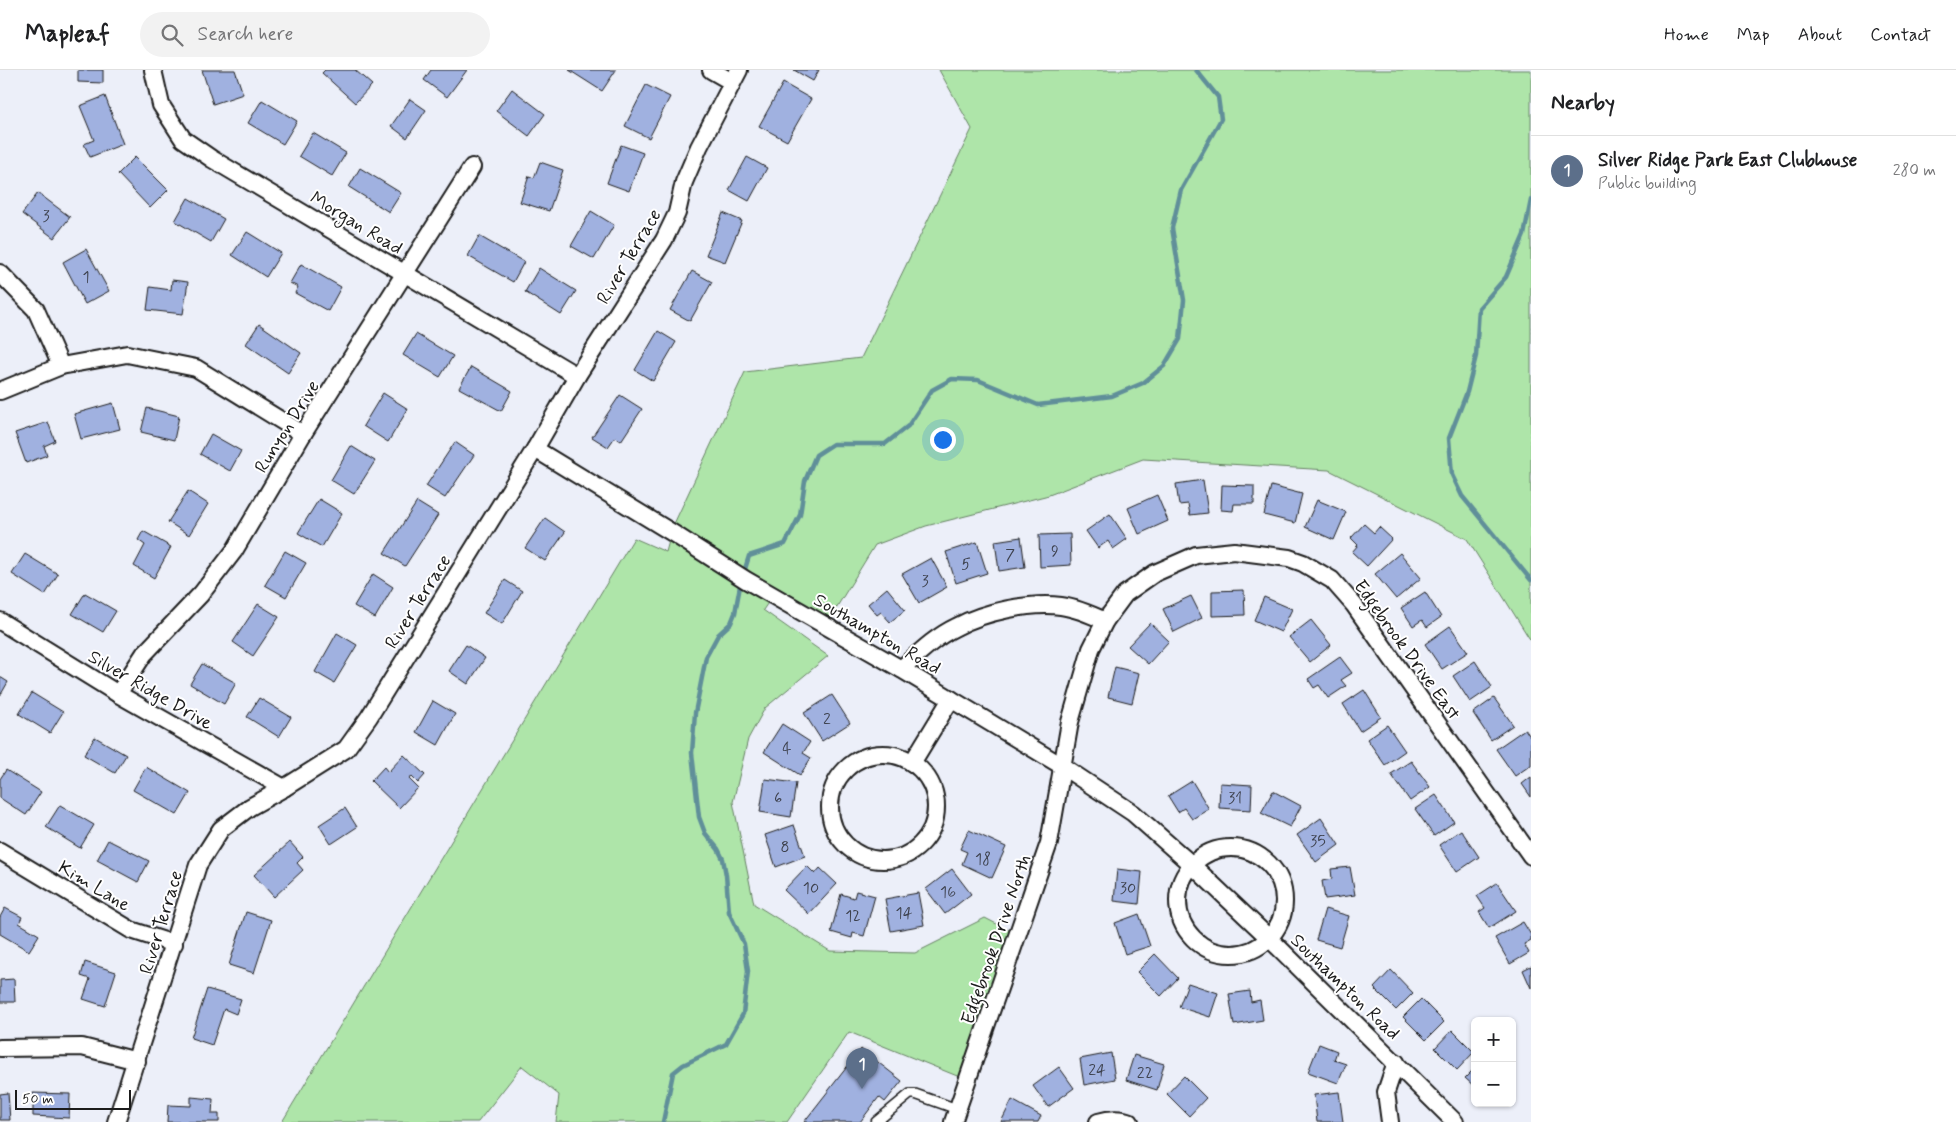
<!DOCTYPE html>
<html lang="en">
<head>
<meta charset="utf-8">
<style>
  :root { --surface:#fff; --page:#f2f2f2; --text:#202124; --muted:#757577; --line:#e0e0e0; --accent:#c8321e }
  body { margin:0; font-family:Mynerve,sans-serif; background:var(--page); color:var(--text) }
  .controls { position:absolute; right:15px; bottom:15px; display:grid; overflow:hidden; border-radius:8px; box-shadow:0 1px 4px #0004 }
  .controls button { width:45px; height:45px; display:grid; place-items:center; padding:0; border:0; border-bottom:1px solid var(--line); background:var(--surface); color:var(--text); font:25px sans-serif }
  .scale { position:absolute; left:15px; bottom:12px; width:116px; box-sizing:border-box; padding-left:5px; border:2px solid #1c1c1c; border-top:0; font-size:14px; line-height:18px; white-space:nowrap; color:#1c1c1c; -webkit-text-stroke:4px #fff; paint-order:stroke }
  .you { position:absolute; left:942px; top:369px; width:18px; height:18px; margin:-12px; border:4px solid #fff; border-radius:50%; background:#1a73e8; box-shadow:0 0 0 8px #1a73e833 }
  .badge { display:grid; place-items:center; width:32px; height:32px; border-radius:50%; background:var(--accent); color:#fff; font-size:16px; font-weight:700 }
  .pin { position:absolute; translate:-50% -41px; filter:drop-shadow(0 1px 2px #0008) }
  .pin::after { content:''; position:absolute; top:26px; width:18px; height:15px; background:inherit; clip-path:polygon(0 0,100% 0,50% 100%) }
  .list { margin:0; padding:0; list-style:none }
  h2 { display:flex; justify-content:space-between; align-items:center; height:65px; margin:0; padding:0 20px; font-size:21px }
  h2 small { font-size:16px; font-weight:400; color:var(--muted) }
  .list li { display:grid; grid-template-columns:32px 1fr auto; gap:15px; align-items:center; box-sizing:border-box; height:70px; padding:0 20px; border-top:1px solid var(--line) }
  .list b { display:block; font-size:19px; white-space:nowrap }
  .list p { margin:0; font-size:16px; white-space:nowrap; color:var(--muted) }
  .list em { font-size:16px; font-style:normal; color:var(--muted) }
  .icon { flex:none; width:28px; height:28px; fill:none; stroke:currentColor; stroke-width:2; stroke-linecap:round; stroke-linejoin:round }
  .map { position:relative; flex:none; width:1531px; height:1052px; overflow:hidden }
  header { display:flex; align-items:center; gap:30px; box-sizing:border-box; height:70px; padding:0 25px; background:var(--surface); border-bottom:1px solid var(--line) }
  header strong { font-size:24px }
  nav { display:flex; gap:28px; margin-inline-start:auto; font-size:18px }
  .search { width:350px; height:45px; background:var(--page); display:flex; align-items:center; gap:12px; box-sizing:border-box; padding:0 18px; border-radius:28px; color:var(--muted); font-size:19px }
  main { display:flex }
  aside { flex:1; background:var(--surface) }
  .map>svg:first-child { display:block }
</style>
</head>
<body>
<header>
<strong>Mapleaf</strong>
<div class="search"><svg class="icon" aria-label="search" viewBox="0 0 24 24"><circle cx="10" cy="10" r="6"/><path d="M15 15l6 6"/></svg>Search here</div>
<nav><a>Home</a><a>Map</a><a>About</a><a>Contact</a></nav>
</header>
<main>
<div class="map">
<svg width="1531" height="1052" viewBox="0 0 1531 1052">
  <rect width="100%" height="100%" fill="#eceff9"/>
  <filter id="ink" filterUnits="userSpaceOnUse"><feTurbulence type="fractalNoise" baseFrequency=".02" numOctaves="2"/><feDisplacementMap in="SourceGraphic" scale="10" xChannelSelector="R" yChannelSelector="G"/><feConvolveMatrix kernelMatrix="1 2 1 2 8 2 1 2 1" color-interpolation-filters="sRGB"/></filter>
  <g filter="url(#ink)">
    <polygon fill="#aee5a9" stroke="#658062" points="939,0 1531,0 1531,571 1467,469 1329,400 1143,389 1049,425 926,456 875,475 830,548 778,518 763,540 828,586 765,638 748,669 733,732 754,834 830,881 915,883 985,848 1024,868 967,1010 849,962 787,1052 556,1052 559,1025 522,996 478,1052 282,1052 634,468 666,482 673,456 745,302 861,288 972,59"/>
    <g fill="none" stroke-linecap="round" stroke-linejoin="round">
      <g stroke="#608f99" stroke-width="4.5">
        <polyline points="1531,130 1524,165 1506,207 1479,238 1476,286 1467,322 1449,368 1452,405 1462,426 1531,510"/>
        <polyline points="745,499 749,486 785,474 800,445 805,411 816,385 833,374 885,374 908,356 932,320 952,309 978,310 1038,335 1112,326 1143,313 1164,296 1180,269 1184,230 1172,158 1181,120 1221,49 1218,27 1196,0"/>
        <polyline points="663,1052 673,1003 683,995 726,974 743,944 748,901 744,874 729,842 726,805 723,789 718,779 705,763 699,747 692,683 695,643 706,587 718,565 731,553 735,543 740,516"/>
      </g>
    </g>
    <g fill="#a0b1e0" stroke="#1c1c1c">
      <polygon points="78,0 103,0 103,13 78,12"/>
      <polygon points="202,0 235,0 243,24 213,34"/>
      <polygon points="325,0 355,0 372,15 355,33 322,3"/>
      <polygon points="431,0 467,0 447,27 424,10"/>
      <polygon points="569,0 616,0 602,21"/>
      <polygon points="794,0 819,0 813,11"/>
      <polygon points="783,13 811,29 787,71 759,56"/>
      <polygon points="646,15 670,27 649,68 625,56"/>
      <polygon points="512,19 545,44 529,66 496,41"/>
      <polygon points="105,26 123,74 90,87 84,74 94,70 80,36"/>
      <polygon points="410,29 426,40 407,68 391,56"/>
      <polygon points="262,30 297,51 283,74 248,53"/>
      <polygon points="313,63 346,83 332,106 299,86"/>
      <polygon points="621,75 643,83 629,121 607,113"/>
      <polygon points="135,87 168,120 150,138 118,104"/>
      <polygon points="747,87 767,98 749,131 729,120"/>
      <polygon points="540,92 563,100 549,141 520,132 529,106 534,108"/>
      <polygon points="360,98 401,123 389,142 349,117"/>
      <polygon points="38,123 70,147 54,168 22,144"/>
      <polygon points="188,128 224,149 211,172 175,151"/>
      <polygon points="591,141 614,155 594,189 571,176"/>
      <polygon points="723,143 742,151 725,192 706,185"/>
      <polygon points="247,162 281,183 266,207 232,185"/>
      <polygon points="479,166 524,192 513,212 468,186"/>
      <polygon points="86,179 109,221 85,234 63,192"/>
      <polygon points="301,194 341,217 328,241 295,223 298,217 290,213"/>
      <polygon points="539,198 576,221 561,245 525,222"/>
      <polygon points="692,201 712,212 690,251 670,240"/>
      <polygon points="172,210 188,212 183,244 147,240 150,217 171,220"/>
      <polygon points="259,254 301,283 288,303 246,274"/>
      <polygon points="658,261 676,272 653,311 635,300"/>
      <polygon points="416,264 453,286 440,307 403,285"/>
      <polygon points="471,297 512,321 501,341 459,318"/>
      <polygon points="383,323 408,339 388,372 363,356"/>
      <polygon points="620,325 642,339 621,371 615,367 608,377 592,367"/>
      <polygon points="113,333 120,359 81,369 74,344"/>
      <polygon points="147,338 179,346 174,370 141,362"/>
      <polygon points="48,352 55,371 44,376 47,385 26,393 15,363"/>
      <polygon points="211,364 241,381 230,401 200,384"/>
      <polygon points="455,372 474,385 445,428 426,416"/>
      <polygon points="351,376 375,391 354,424 331,410"/>
      <polygon points="1203,410 1208,443 1190,445 1188,434 1179,435 1176,414"/>
      <polygon points="1222,415 1254,416 1254,434 1234,434 1233,441 1221,440"/>
      <polygon points="1271,416 1302,424 1295,453 1264,445"/>
      <polygon points="188,421 208,434 189,465 168,452"/>
      <polygon points="1157,425 1168,451 1139,464 1128,438"/>
      <polygon points="319,429 342,443 322,477 298,463"/>
      <polygon points="1317,430 1346,442 1334,470 1305,457"/>
      <polygon points="417,432 438,445 405,496 384,483"/>
      <polygon points="1110,444 1127,469 1113,479 1108,471 1098,478 1086,461"/>
      <polygon points="545,448 565,462 545,491 525,478"/>
      <polygon points="1364,454 1374,463 1379,457 1392,469 1367,496 1352,482 1358,475 1351,468"/>
      <polygon points="143,461 171,477 154,508 134,496 145,475 138,470"/>
      <polygon points="1070,464 1071,495 1040,497 1039,465"/>
      <polygon points="1021,467 1025,497 999,501 995,471"/>
      <polygon points="977,472 987,503 956,513 946,482"/>
      <polygon points="285,481 306,493 286,527 265,515"/>
      <polygon points="1400,483 1421,508 1396,529 1375,504"/>
      <polygon points="25,484 58,504 45,525 12,504"/>
      <polygon points="931,488 947,517 919,533 902,504"/>
      <polygon points="373,504 393,517 375,548 354,536"/>
      <polygon points="505,510 522,521 502,554 484,543"/>
      <polygon points="887,518 905,540 890,552 881,542 877,545 868,534"/>
      <polygon points="1244,520 1245,545 1212,546 1212,521"/>
      <polygon points="1425,522 1441,547 1427,557 1422,550 1413,556 1401,538"/>
      <polygon points="85,523 116,541 103,562 72,544"/>
      <polygon points="1191,526 1202,548 1174,562 1163,539"/>
      <polygon points="1264,527 1292,539 1281,562 1254,550"/>
      <polygon points="258,534 279,547 253,586 233,572"/>
      <polygon points="1311,550 1331,575 1310,592 1289,567"/>
      <polygon points="1150,553 1169,571 1148,594 1128,576"/>
      <polygon points="1450,556 1468,582 1442,599 1425,574"/>
      <polygon points="337,563 357,575 334,613 315,602"/>
      <polygon points="466,575 485,588 468,614 449,601"/>
      <polygon points="1340,587 1352,603 1341,610 1346,616 1328,628 1319,615 1314,618 1308,609"/>
      <polygon points="1475,591 1492,617 1470,632 1453,606"/>
      <polygon points="202,594 236,613 224,634 190,614"/>
      <polygon points="1115,597 1139,603 1132,633 1108,627"/>
      <polygon points="0,607 8,612 0,626"/>
      <polygon points="1364,620 1381,647 1360,661 1343,634"/>
      <polygon points="32,623 63,642 50,663 19,644"/>
      <polygon points="832,625 850,653 822,671 804,643"/>
      <polygon points="259,628 291,647 279,667 247,647"/>
      <polygon points="1494,628 1513,655 1491,670 1473,643"/>
      <polygon points="433,631 455,644 438,675 416,662"/>
      <polygon points="782,654 810,672 803,683 811,688 800,705 764,682"/>
      <polygon points="1387,655 1405,681 1385,695 1367,669"/>
      <polygon points="1525,659 1531,668 1531,695 1515,706 1496,679"/>
      <polygon points="95,667 126,685 115,703 84,685"/>
      <polygon points="404,685 425,705 418,713 412,707 409,709 418,718 399,738 371,711 384,697 388,702"/>
      <polygon points="1411,691 1430,717 1410,731 1391,704"/>
      <polygon points="146,697 190,723 177,745 133,720"/>
      <polygon points="6,700 41,722 26,745 0,728 0,709"/>
      <polygon points="1531,707 1531,727 1522,714"/>
      <polygon points="765,709 796,713 791,747 760,742"/>
      <polygon points="1192,711 1209,739 1192,749 1184,738 1178,742 1168,726"/>
      <polygon points="1220,713 1252,715 1251,740 1219,738"/>
      <polygon points="1273,721 1301,736 1290,757 1261,743"/>
      <polygon points="1436,725 1454,752 1434,766 1415,739"/>
      <polygon points="60,735 94,755 80,778 46,757"/>
      <polygon points="345,738 357,757 331,774 319,755"/>
      <polygon points="1321,748 1339,775 1316,792 1297,765"/>
      <polygon points="794,755 805,786 776,797 765,765"/>
      <polygon points="969,760 1006,777 992,808 962,794 967,782 960,779"/>
      <polygon points="1461,760 1479,787 1457,802 1439,775"/>
      <polygon points="108,770 149,791 138,812 97,790"/>
      <polygon points="290,772 303,787 297,793 303,800 274,827 254,805"/>
      <polygon points="807,796 815,804 820,798 837,814 809,844 784,820"/>
      <polygon points="1350,797 1355,825 1325,829 1322,811 1332,809 1331,799"/>
      <polygon points="952,799 971,824 945,844 926,819"/>
      <polygon points="1117,799 1142,802 1139,834 1114,831"/>
      <polygon points="1497,813 1516,841 1489,858 1479,842 1485,838 1477,826"/>
      <polygon points="856,821 875,826 864,866 853,863 852,868 831,862 841,824 854,828"/>
      <polygon points="918,823 924,855 891,861 885,829"/>
      <polygon points="5,838 22,847 19,853 39,865 29,881 0,864 0,847"/>
      <polygon points="1325,839 1349,846 1340,877 1316,870"/>
      <polygon points="246,842 271,850 254,903 229,895"/>
      <polygon points="1139,844 1150,876 1125,884 1115,853"/>
      <polygon points="1523,852 1531,865 1531,870 1524,874 1529,883 1510,894 1495,868"/>
      <polygon points="1155,884 1178,908 1161,926 1137,902"/>
      <polygon points="85,892 116,902 105,936 83,929 90,909 81,906"/>
      <polygon points="1531,896 1531,918 1523,900"/>
      <polygon points="1391,900 1413,923 1396,940 1374,918"/>
      <polygon points="14,909 15,932 0,932 0,910"/>
      <polygon points="1188,913 1218,923 1210,947 1179,937"/>
      <polygon points="207,919 241,929 236,944 224,939 212,975 191,968"/>
      <polygon points="1250,921 1251,932 1260,930 1263,950 1234,955 1229,924"/>
      <polygon points="1421,929 1444,952 1426,970 1403,947"/>
      <polygon points="1452,960 1474,982 1457,1000 1435,978"/>
      <polygon points="1319,974 1337,981 1334,990 1346,994 1338,1013 1308,1002"/>
      <polygon points="861,979 902,1011 885,1032 879,1027 860,1052 804,1052"/>
      <polygon points="1111,983 1115,1009 1084,1015 1080,989"/>
      <polygon points="1134,985 1164,994 1157,1020 1126,1010"/>
      <polygon points="1059,997 1074,1018 1048,1037 1033,1016"/>
      <polygon points="1475,998 1475,1017 1465,1008"/>
      <polygon points="1184,1006 1206,1028 1189,1046 1167,1024"/>
      <polygon points="1339,1022 1343,1052 1317,1052 1314,1025"/>
      <polygon points="8,1023 10,1050 0,1050 0,1024"/>
      <polygon points="33,1023 70,1024 69,1048 33,1046"/>
      <polygon points="191,1027 213,1029 212,1044 219,1044 219,1052 167,1052 168,1035 191,1036"/>
      <polygon points="1012,1030 1041,1046 1038,1052 1001,1052"/>
    </g>
    <g fill="none" stroke-linecap="round" stroke-linejoin="round">
      <defs>
        <polyline id="service" points="876,1052 910,1024 915,1024 957,1039"/>
        <g id="minor">
          <polyline points="153,0 161,35 183,69 212,89 577,306"/>
          <polyline points="711,0 732,12"/>
          <polyline points="0,203 36,240 61,296"/>
          <polyline points="0,321 61,296 127,284 196,298 303,364"/>
          <polyline points="535,379 671,462 746,510 901,599 1062,696 1133,743 1192,795 1269,868 1455,1052"/>
          <polyline points="0,551 118,624 284,718"/>
          <path d="M901 599C918 584 935 567 956 557 983 542 1030 532 1061 536 1076 538 1090 544 1105 551"/>
          <polyline points="118,624 144,584 201,524 234,481 303,364 472,97"/>
          <circle cx="883" cy="737" r="53"/>
          <polyline points="912,693 951,629"/>
          <circle cx="1231" cy="831" r="53"/>
          <polyline points="0,781 131,860 174,874"/>
          <polyline points="0,978 82,977 137,991"/>
          <polyline points="116,1052 198,795 221,759 250,737 284,718 346,679 369,647 535,379 577,306 664,170 677,143 684,112 699,77 739,0"/>
          <polyline points="953,1052 1049,773 1070,652 1091,579 1105,551 1125,524 1155,503 1196,485 1234,481 1289,488 1303,493 1332,510 1354,535 1531,786"/>
          <path d="M1098 1052C1108 1049 1120 1048 1130 1052"/>
          <polyline points="1390,1052 1386,1022 1396,992"/>
        </g>
      </defs>
      <use href="#service" stroke="#1c1c1c" stroke-width="12"/>
      <use href="#minor" stroke="#1c1c1c" stroke-width="20"/>
      <use href="#service" stroke="#fff" stroke-width="9"/>
      <use href="#minor" stroke="#fff" stroke-width="16"/>
    </g>
  </g>
  <g text-anchor="middle" stroke-width="4" stroke-linejoin="round" paint-order="stroke">
    <g font-size="16" fill="#3d414d">
      <text x="46" y="151">3</text>
      <text x="86" y="212">1</text>
      <text x="1055" y="486">9</text>
      <text x="1010" y="490">7</text>
      <text x="966" y="499">5</text>
      <text x="925" y="516">3</text>
      <text x="827" y="654">2</text>
      <text x="787" y="683">4</text>
      <text x="778" y="733">6</text>
      <text x="1235" y="733">31</text>
      <text x="1318" y="776">35</text>
      <text x="785" y="782">8</text>
      <text x="983" y="794">18</text>
      <text x="811" y="823">10</text>
      <text x="1128" y="823">30</text>
      <text x="948" y="827">16</text>
      <text x="904" y="848">14</text>
      <text x="853" y="851">12</text>
      <text x="1097" y="1005">24</text>
      <text x="1145" y="1008">22</text>
    </g>
    <g font-size="19" fill="#1c1c1c" stroke="#fff">
      <text transform="translate(357 152) rotate(31)" y="7">Morgan Road</text>
      <text transform="translate(628 186) rotate(-59)" y="7">River Terrace</text>
      <text transform="translate(286 356) rotate(-58)" y="7">Runyon Drive</text>
      <text transform="translate(417 531) rotate(-58)" y="7">River Terrace</text>
      <text transform="translate(878 563) rotate(30)" y="7">Southampton Road</text>
      <text transform="translate(1408 579) rotate(54)" y="7">Edgebrook Drive East</text>
      <text transform="translate(151 619) rotate(30)" y="7">Silver Ridge Drive</text>
      <text transform="translate(95 815) rotate(31)" y="7">Kim Lane</text>
      <text transform="translate(160 852) rotate(-73)" y="7">River Terrace</text>
      <text transform="translate(995 869) rotate(-71)" y="7">Edgebrook Drive North</text>
      <text transform="translate(1346 916) rotate(44)" y="7">Southampton Road</text>
    </g>
  </g>
</svg>
<div class="controls">
<button>+</button>
<button>−</button>
</div>
<div class="scale">50 m</div>
<div class="you"></div>
<div class="pin badge" style="left:862px;top:1019px;background:#5c6f8a">1</div>
</div>
<aside>
<h2>Nearby<small></small></h2>
<ul class="list">
<li><span class="badge" style="background:#5c6f8a">1</span><div><b>Silver Ridge Park East Clubhouse</b><p>Public building</p></div><em>280 m</em></li>
</ul>
</aside>
</main>
</body>
</html>
